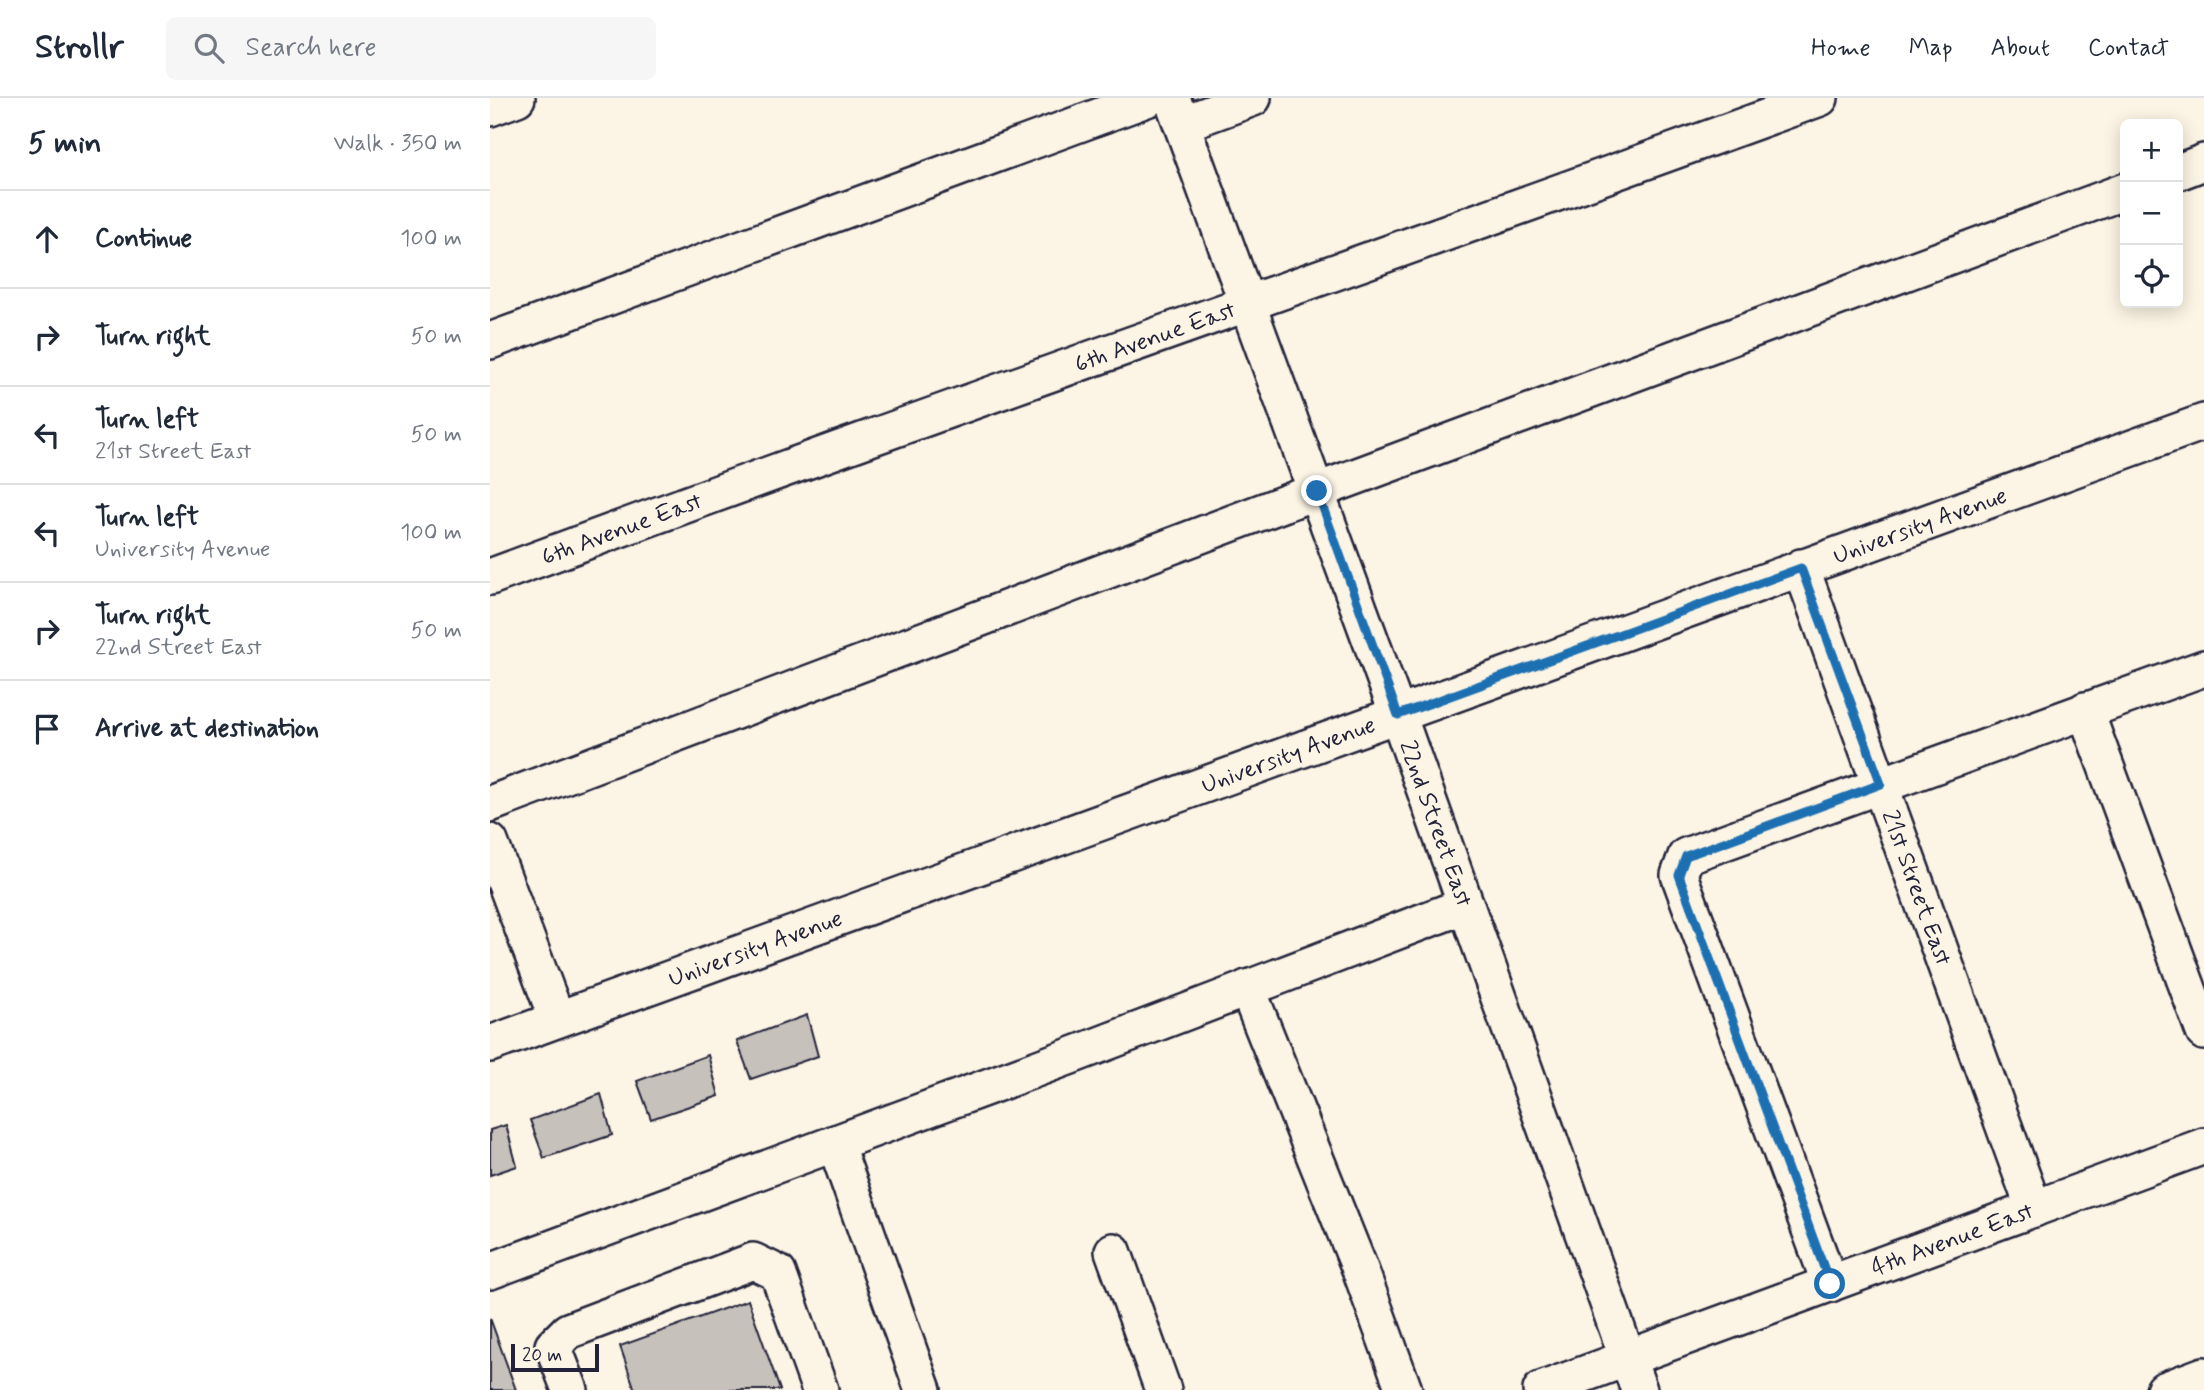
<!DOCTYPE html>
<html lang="en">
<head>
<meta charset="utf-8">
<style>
  :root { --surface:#fff; --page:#f6f6f7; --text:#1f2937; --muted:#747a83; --line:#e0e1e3 }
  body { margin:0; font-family:Mynerve,sans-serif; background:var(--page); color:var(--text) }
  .controls { position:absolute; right:21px; top:21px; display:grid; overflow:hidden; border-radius:10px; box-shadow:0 4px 18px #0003 }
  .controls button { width:63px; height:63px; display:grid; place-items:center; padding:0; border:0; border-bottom:2px solid var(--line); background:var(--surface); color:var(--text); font:35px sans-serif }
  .scale { position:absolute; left:21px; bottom:18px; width:88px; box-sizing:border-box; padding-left:7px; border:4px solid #22223b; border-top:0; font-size:19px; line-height:24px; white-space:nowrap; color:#22223b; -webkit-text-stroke:5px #fcf5e5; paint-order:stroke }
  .stop { position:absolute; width:21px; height:21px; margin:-16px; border:5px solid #1f6fb2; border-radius:50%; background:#fff }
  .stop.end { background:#1f6fb2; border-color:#fff; box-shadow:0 2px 7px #0008 }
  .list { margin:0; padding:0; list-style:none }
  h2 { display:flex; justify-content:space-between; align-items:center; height:91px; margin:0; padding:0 28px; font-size:30px }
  h2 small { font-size:23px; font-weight:400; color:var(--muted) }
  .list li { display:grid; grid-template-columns:46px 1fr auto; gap:21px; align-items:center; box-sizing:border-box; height:98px; padding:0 28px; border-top:2px solid var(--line) }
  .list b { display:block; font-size:26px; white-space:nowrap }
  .list p { margin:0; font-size:23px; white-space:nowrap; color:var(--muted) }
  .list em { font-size:23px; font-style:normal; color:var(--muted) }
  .icon { flex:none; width:38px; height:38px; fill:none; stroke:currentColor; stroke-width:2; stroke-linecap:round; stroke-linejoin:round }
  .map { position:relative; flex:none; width:1714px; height:1292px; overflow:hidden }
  header { display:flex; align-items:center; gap:42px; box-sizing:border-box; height:98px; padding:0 35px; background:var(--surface); border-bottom:2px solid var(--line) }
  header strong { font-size:33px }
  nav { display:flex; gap:38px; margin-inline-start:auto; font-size:24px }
  .search { width:490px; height:63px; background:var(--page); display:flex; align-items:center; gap:18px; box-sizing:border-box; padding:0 24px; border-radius:10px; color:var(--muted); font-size:26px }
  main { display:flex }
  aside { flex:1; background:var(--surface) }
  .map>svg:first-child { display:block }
</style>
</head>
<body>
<header>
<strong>Strollr</strong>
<div class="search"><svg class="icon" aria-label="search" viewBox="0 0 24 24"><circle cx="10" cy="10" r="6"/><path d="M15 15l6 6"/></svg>Search here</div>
<nav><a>Home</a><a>Map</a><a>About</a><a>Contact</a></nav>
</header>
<main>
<aside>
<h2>5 min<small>Walk · 350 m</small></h2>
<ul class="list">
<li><svg class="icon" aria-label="ahead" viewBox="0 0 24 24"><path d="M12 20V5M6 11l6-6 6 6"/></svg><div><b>Continue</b></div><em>100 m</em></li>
<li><svg class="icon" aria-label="right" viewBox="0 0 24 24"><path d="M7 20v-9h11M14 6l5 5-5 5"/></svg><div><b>Turn right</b></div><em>50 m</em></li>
<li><svg class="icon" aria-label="left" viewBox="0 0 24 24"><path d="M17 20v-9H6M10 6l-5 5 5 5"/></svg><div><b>Turn left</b><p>21st Street East</p></div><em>50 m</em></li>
<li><svg class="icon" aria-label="left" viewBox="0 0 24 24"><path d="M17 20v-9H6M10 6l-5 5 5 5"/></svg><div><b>Turn left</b><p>University Avenue</p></div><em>100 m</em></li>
<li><svg class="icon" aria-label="right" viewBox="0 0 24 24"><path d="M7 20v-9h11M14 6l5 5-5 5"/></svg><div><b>Turn right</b><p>22nd Street East</p></div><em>50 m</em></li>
<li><svg class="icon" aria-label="arrive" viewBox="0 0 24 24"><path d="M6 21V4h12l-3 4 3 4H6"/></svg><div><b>Arrive at destination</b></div></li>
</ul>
</aside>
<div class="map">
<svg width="1714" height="1292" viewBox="0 0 1714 1292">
  <rect width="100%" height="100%" fill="#fcf5e5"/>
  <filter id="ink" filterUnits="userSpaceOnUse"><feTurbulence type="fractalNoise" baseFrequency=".0143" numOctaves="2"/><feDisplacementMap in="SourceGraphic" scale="14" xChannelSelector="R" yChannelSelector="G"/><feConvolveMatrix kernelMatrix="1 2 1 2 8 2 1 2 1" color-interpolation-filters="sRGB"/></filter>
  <g filter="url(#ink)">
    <g fill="#c6c1bb" stroke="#22223b" stroke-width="2">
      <polygon points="317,917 328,958 261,981 247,943"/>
      <polygon points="218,957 229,998 161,1021 147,983"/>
      <polygon points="111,996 122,1037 54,1060 40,1022"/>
      <polygon points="16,1027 27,1068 0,1077 0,1032"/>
      <polygon points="258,1202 290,1292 145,1292 130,1248"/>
      <polygon points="0,1220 26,1292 0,1292"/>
    </g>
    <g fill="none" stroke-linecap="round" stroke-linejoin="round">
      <defs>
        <g id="minor">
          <path id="s1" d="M682 0 908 617 1149 1292"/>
          <polyline points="0,10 27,0"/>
          <polyline points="692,26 763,0"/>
          <polyline points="1688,74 1714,64"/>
          <polyline points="0,243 659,0"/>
          <path id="s2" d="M1311 469 1544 1111"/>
          <path id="s3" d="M0 479C442 314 887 162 1330 0"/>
          <polyline points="1595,612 1714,934"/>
          <polyline points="0,706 827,393 1635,93"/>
          <polyline points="0,744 67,921"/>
          <polyline points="757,890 870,1171 914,1292"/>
          <path id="s4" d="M0 946 1714 324"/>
          <polyline points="345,1045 433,1292"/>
          <polyline points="623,1153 673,1292"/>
          <polyline points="0,1173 578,959 976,807"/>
          <polyline points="1340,1186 1189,777 1196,758 1714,570"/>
          <polyline points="80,1292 63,1248 78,1233 263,1163 288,1175 330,1292"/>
          <path id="s5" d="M1051 1292 1714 1048"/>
          <polyline points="1674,1292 1714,1277"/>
        </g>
      </defs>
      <use href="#minor" stroke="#22223b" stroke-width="40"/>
      <use href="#minor" stroke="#fcf5e5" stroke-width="35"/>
    </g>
  </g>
  <g fill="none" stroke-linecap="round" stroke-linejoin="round" filter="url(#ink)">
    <polyline stroke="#1f6fb2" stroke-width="9" points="827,393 908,617 1311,470 1391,686 1196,758 1189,777 1340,1186"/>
  </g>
  <g text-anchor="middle" stroke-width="5" stroke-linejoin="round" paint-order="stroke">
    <g font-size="24" fill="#22223b" stroke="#fcf5e5">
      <text dy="8" stroke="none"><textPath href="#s3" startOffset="707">6th Avenue East</textPath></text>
      <text dy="8" stroke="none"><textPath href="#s4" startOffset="1521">University Avenue</textPath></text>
      <text dy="8" stroke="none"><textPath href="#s3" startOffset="140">6th Avenue East</textPath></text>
      <text dy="8" stroke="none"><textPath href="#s4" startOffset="849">University Avenue</textPath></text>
      <text dy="8" stroke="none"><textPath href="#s1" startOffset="772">22nd Street East</textPath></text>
      <text dy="8" stroke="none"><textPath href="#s2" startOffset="341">21st Street East</textPath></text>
      <text dy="8" stroke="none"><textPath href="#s4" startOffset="282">University Avenue</textPath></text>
      <text dy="8" stroke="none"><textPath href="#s5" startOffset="438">4th Avenue East</textPath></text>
    </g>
  </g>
</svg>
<div class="controls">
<button>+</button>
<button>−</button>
<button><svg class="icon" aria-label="locate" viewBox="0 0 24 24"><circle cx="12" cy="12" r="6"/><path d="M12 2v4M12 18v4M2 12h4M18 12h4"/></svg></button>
</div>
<div class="scale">20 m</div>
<div class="stop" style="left:1340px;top:1186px"></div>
<div class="stop end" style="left:827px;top:393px"></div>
</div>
</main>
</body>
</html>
